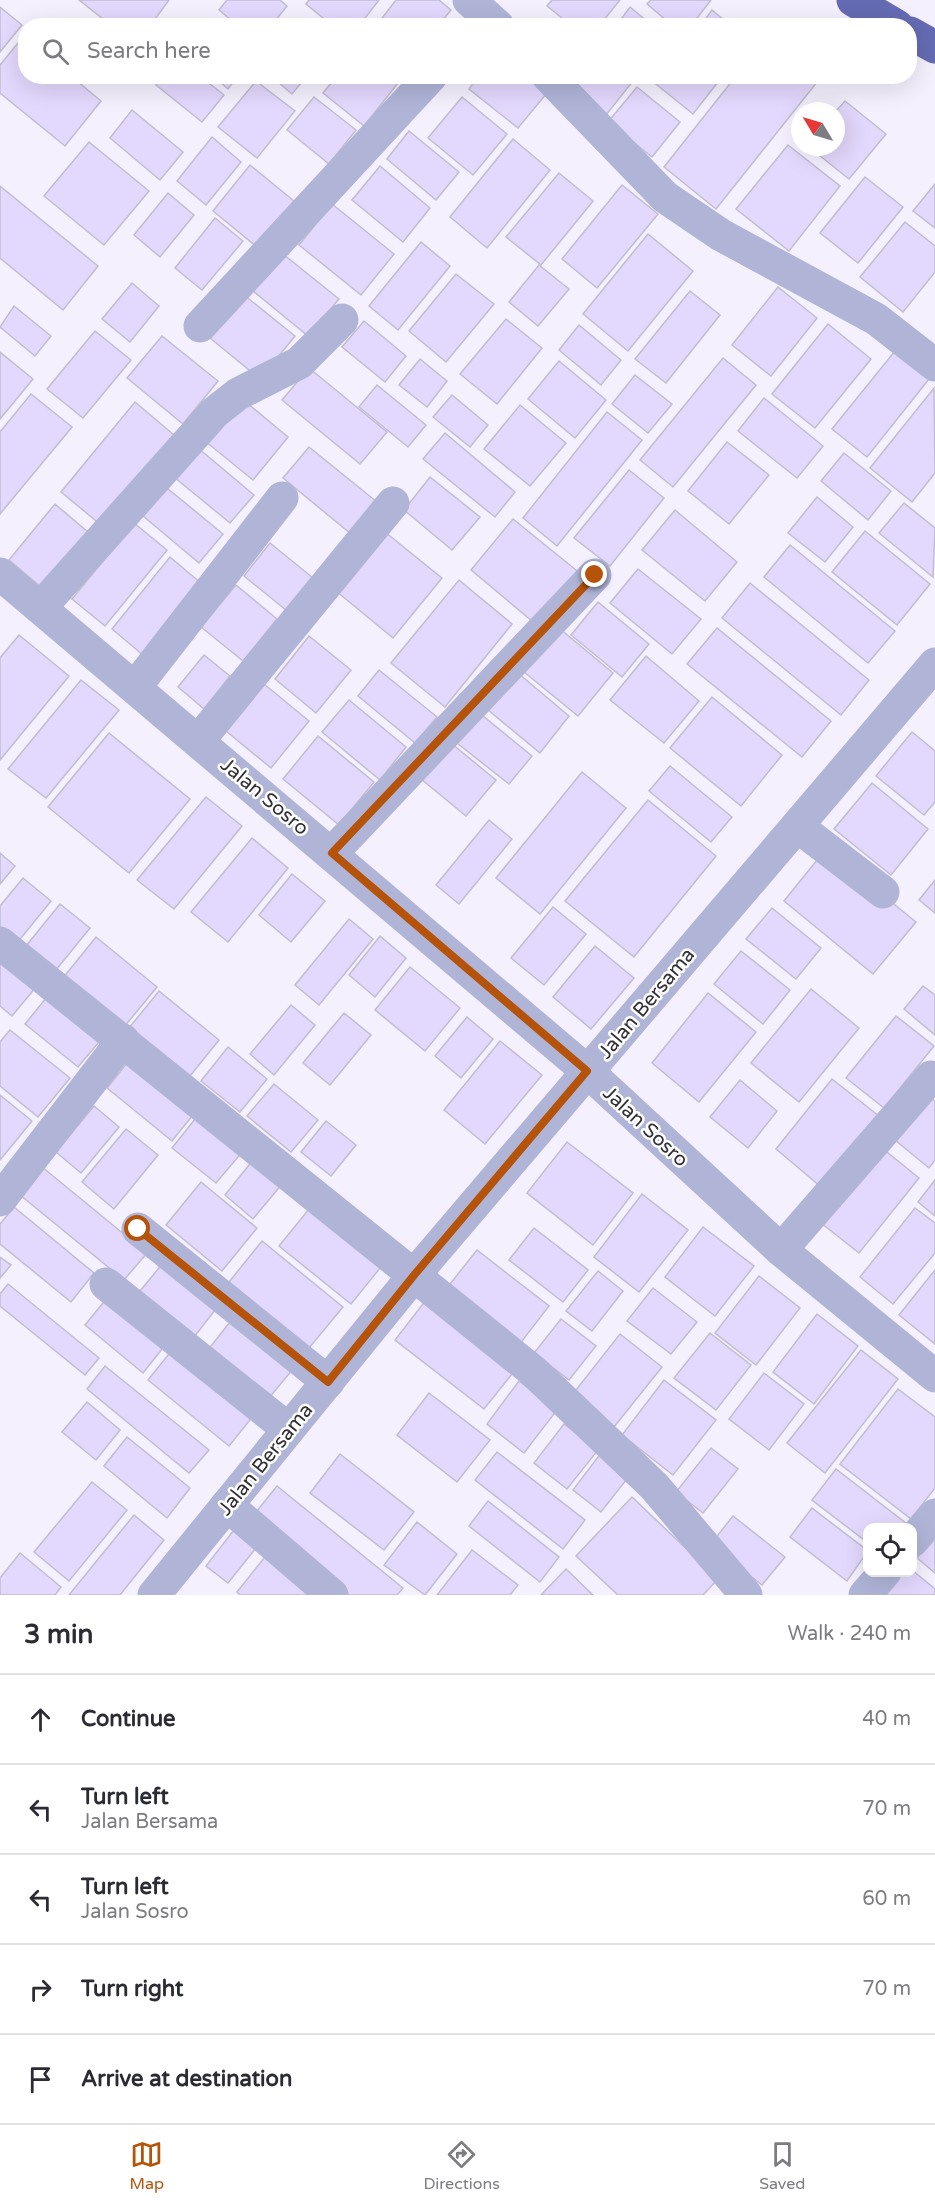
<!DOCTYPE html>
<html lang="en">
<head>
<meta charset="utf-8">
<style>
  :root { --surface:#fff; --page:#f7f7f7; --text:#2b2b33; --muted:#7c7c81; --line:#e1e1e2; --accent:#b45309 }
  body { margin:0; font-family:"Varela Round",sans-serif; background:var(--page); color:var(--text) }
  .controls { position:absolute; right:18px; bottom:18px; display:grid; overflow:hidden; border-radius:12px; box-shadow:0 6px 24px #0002 }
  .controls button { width:54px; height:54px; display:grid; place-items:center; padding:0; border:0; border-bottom:2px solid var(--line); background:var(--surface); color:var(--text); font:30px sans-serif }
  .compass { position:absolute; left:791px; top:102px; width:54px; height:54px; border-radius:50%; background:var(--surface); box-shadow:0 6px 24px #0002; rotate:308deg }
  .stop { position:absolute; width:18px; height:18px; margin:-14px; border:4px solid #b45309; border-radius:50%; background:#fff }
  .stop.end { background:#b45309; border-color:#fff; box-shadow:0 2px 6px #0008 }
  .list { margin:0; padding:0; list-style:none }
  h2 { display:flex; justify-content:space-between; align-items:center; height:78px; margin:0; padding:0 24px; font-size:26px }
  h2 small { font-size:20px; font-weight:400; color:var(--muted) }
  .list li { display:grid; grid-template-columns:39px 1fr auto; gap:18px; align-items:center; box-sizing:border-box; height:90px; padding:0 24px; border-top:2px solid var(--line) }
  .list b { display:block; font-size:22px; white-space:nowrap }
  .list p { margin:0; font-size:20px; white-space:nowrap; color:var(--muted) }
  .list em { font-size:20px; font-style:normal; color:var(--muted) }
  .icon { flex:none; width:33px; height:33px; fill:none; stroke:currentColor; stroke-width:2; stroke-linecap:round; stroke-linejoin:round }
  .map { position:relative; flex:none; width:935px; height:1595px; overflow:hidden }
  .search { position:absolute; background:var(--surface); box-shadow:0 6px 24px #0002; left:18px; right:18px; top:18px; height:66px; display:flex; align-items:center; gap:15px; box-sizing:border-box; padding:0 21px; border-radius:24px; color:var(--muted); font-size:22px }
  .sheet { height:528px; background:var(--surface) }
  nav { display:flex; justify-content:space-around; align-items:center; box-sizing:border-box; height:84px; border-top:2px solid var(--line); background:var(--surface); font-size:16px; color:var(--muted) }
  nav a { display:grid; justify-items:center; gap:3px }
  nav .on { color:var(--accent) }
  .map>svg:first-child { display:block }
</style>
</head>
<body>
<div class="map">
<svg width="935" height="1595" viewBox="0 0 935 1595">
  <rect width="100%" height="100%" fill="#f5f0fe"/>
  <g fill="#e3d8fd" stroke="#c2bdcf" stroke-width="1.5">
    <polygon points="79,0 169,0 150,26 112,26"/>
    <polygon points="227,0 280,0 287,6 271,26 238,26 219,10"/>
    <polygon points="309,0 379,0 359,26 333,26 306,4"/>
    <polygon points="396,0 439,0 451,10 438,26 376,26"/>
    <polygon points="552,0 620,0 599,26 572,26 547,6"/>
    <polygon points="651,0 711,0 691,26 673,26 647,4"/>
    <polygon points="0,7 22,25 0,52"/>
    <polygon points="630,7 653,26 616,26"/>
    <polygon points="712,10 731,26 700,26"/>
    <polygon points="23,37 26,39 26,76 71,76 101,101 65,146 0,93 0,65"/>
    <polygon points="163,76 200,76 224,95 202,122 156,85"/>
    <polygon points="213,76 238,76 228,89"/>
    <polygon points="271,76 307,76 292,94"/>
    <polygon points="337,76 390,76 398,83 364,126 323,93"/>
    <polygon points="478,76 537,76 551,88 518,128 469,89"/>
    <polygon points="575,76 637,76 606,115 568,85"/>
    <polygon points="656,76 711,76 718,82 693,114 652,81"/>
    <polygon points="736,76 822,76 716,209 664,167"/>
    <polygon points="256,81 295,111 257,158 218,127"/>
    <polygon points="637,87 680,122 652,157 608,122"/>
    <polygon points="314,97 356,130 329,164 287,130"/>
    <polygon points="462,97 507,134 473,175 428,138"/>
    <polygon points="845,101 886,134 849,179 809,147 836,147 836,111"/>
    <polygon points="132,110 183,152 160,180 110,138"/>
    <polygon points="409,131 459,172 436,200 387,159"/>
    <polygon points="212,137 241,162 206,205 177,181"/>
    <polygon points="513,139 550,170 487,248 450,217"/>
    <polygon points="89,142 149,191 104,245 44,196"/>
    <polygon points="788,145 840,186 789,251 736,209"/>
    <polygon points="250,165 294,201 257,247 213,211"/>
    <polygon points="380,166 430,208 403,242 352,200"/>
    <polygon points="559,173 593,201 541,265 506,237"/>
    <polygon points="865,177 903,207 858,263 820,233"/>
    <polygon points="935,184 935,228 913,211"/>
    <polygon points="622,185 658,214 597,288 562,259"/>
    <polygon points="0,186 98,266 63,310 0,258"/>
    <polygon points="168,193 194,215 160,257 134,235"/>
    <polygon points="332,204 394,254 361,295 299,245"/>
    <polygon points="215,218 243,241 202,290 175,268"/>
    <polygon points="905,222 935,246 935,272 903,312 860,277"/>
    <polygon points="648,234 693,271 628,351 583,314"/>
    <polygon points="421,242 450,266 398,330 369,306"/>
    <polygon points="283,254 339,299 308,336 253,291"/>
    <polygon points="539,265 569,289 538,326 509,302"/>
    <polygon points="456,274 494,304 446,362 409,331"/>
    <polygon points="132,283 159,306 130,342 102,319"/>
    <polygon points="778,287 817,318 771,376 732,345"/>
    <polygon points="239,291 295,336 260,379 204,333"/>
    <polygon points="690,291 720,315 666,383 635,359"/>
    <polygon points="14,306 51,336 35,356 0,327"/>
    <polygon points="506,319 542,348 497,404 460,374"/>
    <polygon points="364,321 406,356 385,382 342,347"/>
    <polygon points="828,324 871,359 815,428 772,394"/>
    <polygon points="579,325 621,360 601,385 559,350"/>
    <polygon points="95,331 131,360 83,418 47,389"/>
    <polygon points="162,336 218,381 183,424 127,378"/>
    <polygon points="895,351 929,379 867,457 832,429"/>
    <polygon points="0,352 33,379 0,419"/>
    <polygon points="723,358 756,385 673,487 640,460"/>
    <polygon points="420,359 447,381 427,407 399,385"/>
    <polygon points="559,361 606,400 575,438 528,399"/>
    <polygon points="309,368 387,432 360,464 282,400"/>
    <polygon points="635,375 672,404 648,433 612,404"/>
    <polygon points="377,385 426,425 408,447 359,407"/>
    <polygon points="934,388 935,473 912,502 870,468"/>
    <polygon points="31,394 72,427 0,514 0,432"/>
    <polygon points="452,395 488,425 470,447 433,417"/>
    <polygon points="241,398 288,437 253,480 205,441"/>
    <polygon points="764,398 823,446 797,478 738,431"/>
    <polygon points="135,402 174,435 101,525 61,492"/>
    <polygon points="520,405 566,443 530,486 484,449"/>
    <polygon points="607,412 642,440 557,546 523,518"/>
    <polygon points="445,433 515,492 495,517 423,459"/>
    <polygon points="727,442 769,475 729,524 688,491"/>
    <polygon points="309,447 377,502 351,534 283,478"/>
    <polygon points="198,448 254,495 230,523 174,477"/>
    <polygon points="844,453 891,491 868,520 821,481"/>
    <polygon points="629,470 664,498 610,566 574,538"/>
    <polygon points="430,477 480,517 452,550 404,510"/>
    <polygon points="167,488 223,534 199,563 143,516"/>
    <polygon points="817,497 853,527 825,562 788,533"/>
    <polygon points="904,503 935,528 933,577 879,533"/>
    <polygon points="55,504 88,532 42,588 9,560"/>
    <polygon points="675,510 737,562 705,601 642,550"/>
    <polygon points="513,519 581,574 538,626 471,570"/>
    <polygon points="134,523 167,550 105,626 72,599"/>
    <polygon points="865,531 930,584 897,625 832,572"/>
    <polygon points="385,532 442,578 393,638 336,591"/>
    <polygon points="270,543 313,578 286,610 244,576"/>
    <polygon points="790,545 895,631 868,663 764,577"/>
    <polygon points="170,557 202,584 143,655 112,629"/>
    <polygon points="638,569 701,619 672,654 610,603"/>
    <polygon points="459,580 512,624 445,707 391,663"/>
    <polygon points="750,583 869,680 841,715 722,618"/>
    <polygon points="236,585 277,619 243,661 201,627"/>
    <polygon points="598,602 649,644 622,677 571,635"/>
    <polygon points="559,628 613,673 578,716 524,672"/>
    <polygon points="717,628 831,721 802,757 687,664"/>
    <polygon points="19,635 69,676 0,760 0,658"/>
    <polygon points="309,636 351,670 316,713 275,679"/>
    <polygon points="204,655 230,676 204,709 178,687"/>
    <polygon points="646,656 699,701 664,743 610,700"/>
    <polygon points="512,668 569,716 540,753 482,705"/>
    <polygon points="379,670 437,717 415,743 358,696"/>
    <polygon points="81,680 119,710 46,798 8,769"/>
    <polygon points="264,684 309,721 271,768 226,731"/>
    <polygon points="712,697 782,755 741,806 670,748"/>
    <polygon points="349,700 406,747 380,780 322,732"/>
    <polygon points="477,711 532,756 509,784 453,740"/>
    <polygon points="912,732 935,751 935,802 924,815 876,776"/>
    <polygon points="109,733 190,799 129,873 48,807"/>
    <polygon points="318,736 374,782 339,825 283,779"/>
    <polygon points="446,739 496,780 466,816 416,775"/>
    <polygon points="670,766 732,817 711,842 649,791"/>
    <polygon points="582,772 626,808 540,914 496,878"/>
    <polygon points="872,783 928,829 891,875 834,829"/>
    <polygon points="206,797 242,826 174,909 137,880"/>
    <polygon points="648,800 716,856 634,957 565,901"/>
    <polygon points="489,820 512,839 459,904 436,885"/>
    <polygon points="252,838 288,868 228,942 191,912"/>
    <polygon points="826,849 916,922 873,974 784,901"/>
    <polygon points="0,853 15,866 0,884"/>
    <polygon points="292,874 325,901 291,942 259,915"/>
    <polygon points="23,878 51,901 17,943 0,929 0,906"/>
    <polygon points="935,880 935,913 919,900"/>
    <polygon points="60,904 90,928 56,970 26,946"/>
    <polygon points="553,907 586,934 544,985 511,958"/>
    <polygon points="772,908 821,948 796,979 746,939"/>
    <polygon points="349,919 373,939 319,1005 295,985"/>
    <polygon points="380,936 406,958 375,997 349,975"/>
    <polygon points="96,937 157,987 124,1027 63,978"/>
    <polygon points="595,946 634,978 591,1029 553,997"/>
    <polygon points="0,948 41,981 12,1016 0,1006"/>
    <polygon points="741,951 790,990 763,1024 714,984"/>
    <polygon points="410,967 460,1008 425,1051 375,1010"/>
    <polygon points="923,986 935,995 935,1035 904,1009"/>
    <polygon points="811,989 859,1028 799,1102 751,1063"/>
    <polygon points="159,991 219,1040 190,1076 129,1028"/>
    <polygon points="51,992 104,1036 78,1067 25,1024"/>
    <polygon points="708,993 756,1032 699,1102 652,1063"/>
    <polygon points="291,1005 315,1025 274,1075 250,1054"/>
    <polygon points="344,1013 371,1035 330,1085 303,1063"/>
    <polygon points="896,1016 934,1046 884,1108 846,1078"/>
    <polygon points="467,1017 493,1039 461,1078 435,1056"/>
    <polygon points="10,1030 70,1078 38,1117 0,1086 0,1042"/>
    <polygon points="500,1041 542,1075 485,1144 444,1110"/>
    <polygon points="228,1047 267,1079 240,1112 201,1081"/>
    <polygon points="132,1057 197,1110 172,1141 107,1088"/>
    <polygon points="832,1079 879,1116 821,1187 776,1149"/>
    <polygon points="740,1080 777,1111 748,1148 710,1117"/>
    <polygon points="274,1084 318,1120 291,1152 247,1116"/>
    <polygon points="925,1093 935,1101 935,1160 929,1168 890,1136"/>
    <polygon points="0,1095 32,1121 0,1160"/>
    <polygon points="94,1106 119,1127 81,1173 56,1152"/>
    <polygon points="199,1114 243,1151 216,1183 172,1148"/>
    <polygon points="326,1121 356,1145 331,1176 301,1152"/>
    <polygon points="126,1129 158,1155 114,1209 82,1182"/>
    <polygon points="567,1142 633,1193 593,1245 527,1193"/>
    <polygon points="882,1148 919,1178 859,1253 821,1223"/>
    <polygon points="253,1160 282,1184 253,1219 225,1195"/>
    <polygon points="42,1167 147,1253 124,1280 20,1195"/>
    <polygon points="935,1180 935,1216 918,1202"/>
    <polygon points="201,1182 257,1228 222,1271 166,1225"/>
    <polygon points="642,1194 688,1230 639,1292 594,1257"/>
    <polygon points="314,1203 385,1262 351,1304 279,1246"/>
    <polygon points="14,1207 94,1273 71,1302 0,1244 0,1224"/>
    <polygon points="915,1208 935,1223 935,1253 893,1304 860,1277"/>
    <polygon points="703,1227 754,1266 715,1316 665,1277"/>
    <polygon points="534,1228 588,1270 563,1302 509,1260"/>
    <polygon points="262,1241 343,1307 309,1348 229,1282"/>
    <polygon points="477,1250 549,1306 519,1345 446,1289"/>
    <polygon points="0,1257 11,1265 0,1278"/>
    <polygon points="168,1257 222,1301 191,1341 136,1296"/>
    <polygon points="935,1270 935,1344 899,1315"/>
    <polygon points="598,1271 623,1291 592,1331 566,1311"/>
    <polygon points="759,1276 800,1308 756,1365 715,1333"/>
    <polygon points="8,1284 99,1358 85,1375 0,1306 0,1294"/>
    <polygon points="653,1288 697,1322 671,1354 627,1321"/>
    <polygon points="112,1292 170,1339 143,1373 85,1325"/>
    <polygon points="426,1300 516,1369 484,1409 395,1340"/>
    <polygon points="237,1313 298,1363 264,1404 204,1355"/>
    <polygon points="817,1314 858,1346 814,1404 773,1372"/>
    <polygon points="561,1319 596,1346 569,1380 534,1353"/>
    <polygon points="710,1333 751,1365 716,1410 674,1378"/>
    <polygon points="620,1334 662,1367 614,1427 572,1395"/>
    <polygon points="177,1344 258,1410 229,1446 148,1380"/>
    <polygon points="861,1350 898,1379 825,1473 787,1443"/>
    <polygon points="105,1366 209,1450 189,1473 87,1389"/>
    <polygon points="764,1373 804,1404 769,1450 729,1419"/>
    <polygon points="664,1380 716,1420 673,1475 622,1435"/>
    <polygon points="519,1381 557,1410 524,1453 487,1424"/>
    <polygon points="898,1389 935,1417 935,1488 911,1519 840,1464"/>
    <polygon points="429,1393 490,1440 457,1482 397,1435"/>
    <polygon points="87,1402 120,1430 96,1460 62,1432"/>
    <polygon points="564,1424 598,1450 567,1489 534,1463"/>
    <polygon points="127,1437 190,1488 167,1518 104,1466"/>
    <polygon points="711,1448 738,1469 703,1513 676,1492"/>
    <polygon points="497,1452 585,1520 563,1549 475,1480"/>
    <polygon points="601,1453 630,1475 601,1512 573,1490"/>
    <polygon points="340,1454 414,1512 384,1550 310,1493"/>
    <polygon points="836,1469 911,1527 868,1528 868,1543 812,1500"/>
    <polygon points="92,1482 127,1510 69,1581 34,1552"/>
    <polygon points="277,1486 403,1588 397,1595 349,1595 252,1517"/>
    <polygon points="632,1497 718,1579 703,1595 618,1595 576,1556"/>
    <polygon points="488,1501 559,1557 540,1582 469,1526"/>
    <polygon points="812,1508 868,1551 847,1581 790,1537"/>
    <polygon points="134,1515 164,1540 120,1595 69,1595"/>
    <polygon points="733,1516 785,1557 762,1585 710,1545"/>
    <polygon points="417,1522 457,1554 425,1595 384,1565"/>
    <polygon points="237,1526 260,1543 228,1583 206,1566"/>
    <polygon points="935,1536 935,1573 917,1558"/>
    <polygon points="472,1550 518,1585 510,1595 437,1595"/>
    <polygon points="20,1553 61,1587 55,1595 0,1595 0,1578"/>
    <polygon points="268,1553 312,1587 306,1595 240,1595 237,1592"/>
    <polygon points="566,1569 593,1595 541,1595"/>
    <polygon points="912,1570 935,1589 935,1595 870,1595 889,1572 912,1572"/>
  </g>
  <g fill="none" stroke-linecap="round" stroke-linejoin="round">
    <g stroke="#b0b5d8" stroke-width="33">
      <polyline points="469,0 498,26"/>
      <polyline points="548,76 665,197 721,235 876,319 935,365"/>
      <polyline points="200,326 431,76"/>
      <polyline points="0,574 587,1071 781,1250 935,1376"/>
      <polyline points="41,607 215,412 238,394 299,363 342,320"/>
      <polyline points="136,686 282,498"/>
      <polyline points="199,740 393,503"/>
      <polyline points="797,826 883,892"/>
      <polyline points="332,853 595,575"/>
      <polyline points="0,943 533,1371 654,1486 746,1595"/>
      <polyline points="0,1200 123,1040"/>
      <polyline points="138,1229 328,1382"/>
      <polyline points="781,1250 931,1077"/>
      <polyline points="106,1284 288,1429"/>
      <polyline points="227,1505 332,1595"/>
      <polyline points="912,1541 935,1515"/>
      <polyline points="154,1595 415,1274 935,664"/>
      <polyline points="865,1595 885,1572"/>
    </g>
    <g stroke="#656bb3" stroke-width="33">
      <polyline points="853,0 897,26"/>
      <polyline points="910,33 935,47"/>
    </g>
  </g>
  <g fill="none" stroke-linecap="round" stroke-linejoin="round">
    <polyline stroke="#b45309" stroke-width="8" points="138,1229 328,1382 415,1274 587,1071 332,853 595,575"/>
  </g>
  <g text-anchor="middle" stroke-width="5" stroke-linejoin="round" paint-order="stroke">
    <g font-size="20" fill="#323036" stroke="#fff">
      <text transform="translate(265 796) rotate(40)" y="7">Jalan Sosro</text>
      <text transform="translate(646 1003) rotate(-50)" y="7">Jalan Bersama</text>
      <text transform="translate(646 1126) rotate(43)" y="7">Jalan Sosro</text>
      <text transform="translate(265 1459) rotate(-51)" y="7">Jalan Bersama</text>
    </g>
  </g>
</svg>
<div class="controls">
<button><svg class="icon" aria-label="locate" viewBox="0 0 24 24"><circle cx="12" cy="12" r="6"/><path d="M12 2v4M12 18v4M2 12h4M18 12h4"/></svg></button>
</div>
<svg class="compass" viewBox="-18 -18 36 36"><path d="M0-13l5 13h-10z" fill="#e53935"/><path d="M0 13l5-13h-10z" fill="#7c7c81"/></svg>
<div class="stop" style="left:138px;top:1229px"></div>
<div class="stop end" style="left:595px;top:575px"></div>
<div class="search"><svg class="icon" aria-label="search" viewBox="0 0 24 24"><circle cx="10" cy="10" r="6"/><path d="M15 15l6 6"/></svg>Search here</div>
</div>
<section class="sheet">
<h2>3 min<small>Walk · 240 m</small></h2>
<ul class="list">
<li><svg class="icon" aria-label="ahead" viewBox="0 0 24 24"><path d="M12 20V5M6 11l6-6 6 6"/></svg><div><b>Continue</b></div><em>40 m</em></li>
<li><svg class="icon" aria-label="left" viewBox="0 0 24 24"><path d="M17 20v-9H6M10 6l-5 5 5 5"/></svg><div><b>Turn left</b><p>Jalan Bersama</p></div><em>70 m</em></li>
<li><svg class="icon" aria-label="left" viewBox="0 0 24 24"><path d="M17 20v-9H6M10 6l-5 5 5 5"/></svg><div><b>Turn left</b><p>Jalan Sosro</p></div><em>60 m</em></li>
<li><svg class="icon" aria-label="right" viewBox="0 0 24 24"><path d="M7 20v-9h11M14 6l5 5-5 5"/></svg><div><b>Turn right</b></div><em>70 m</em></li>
<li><svg class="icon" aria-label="arrive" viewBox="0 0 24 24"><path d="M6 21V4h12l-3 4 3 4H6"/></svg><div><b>Arrive at destination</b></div></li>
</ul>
</section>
<nav>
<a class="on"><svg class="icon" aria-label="map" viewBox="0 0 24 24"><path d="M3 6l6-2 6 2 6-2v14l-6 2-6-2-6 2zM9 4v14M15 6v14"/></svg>Map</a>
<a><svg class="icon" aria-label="directions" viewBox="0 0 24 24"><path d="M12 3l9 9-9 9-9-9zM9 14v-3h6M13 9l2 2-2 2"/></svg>Directions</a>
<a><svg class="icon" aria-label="saved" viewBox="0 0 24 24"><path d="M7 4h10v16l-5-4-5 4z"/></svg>Saved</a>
</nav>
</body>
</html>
